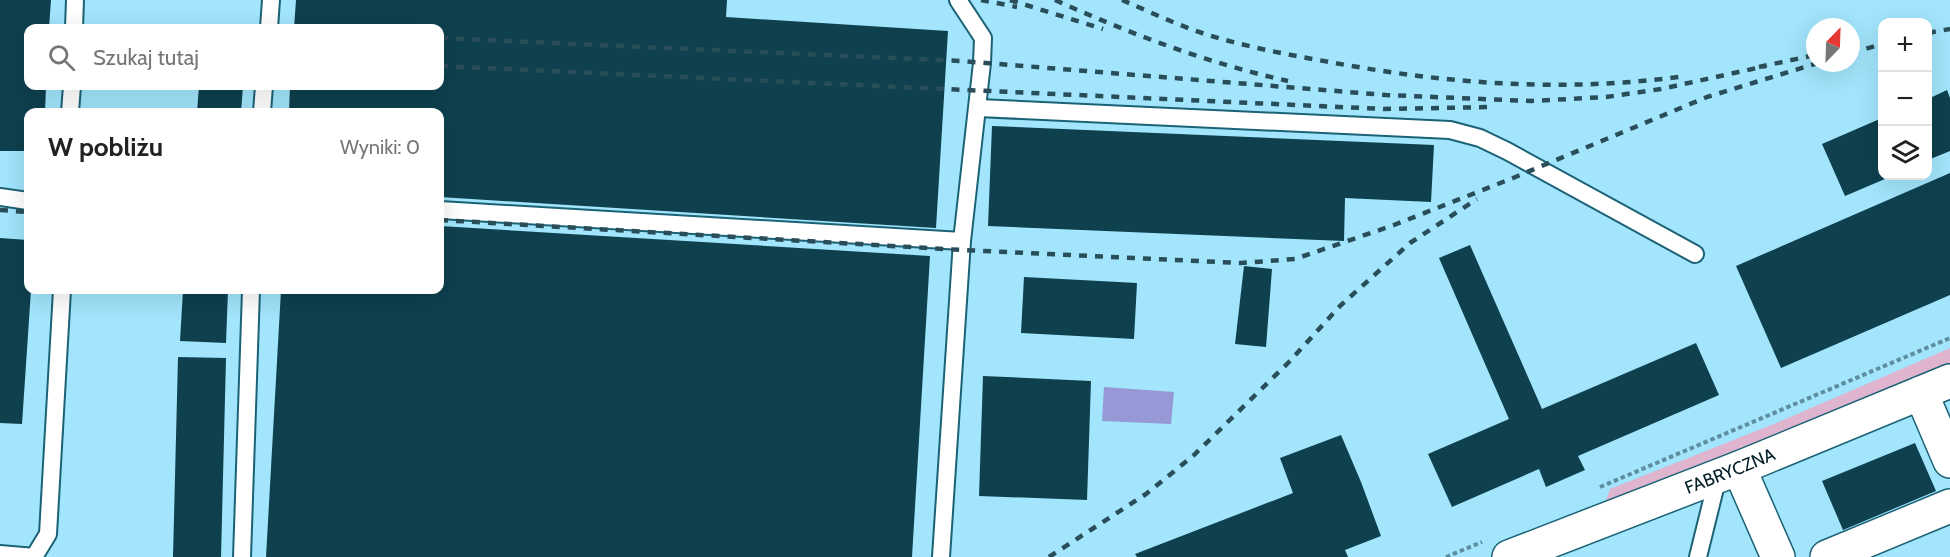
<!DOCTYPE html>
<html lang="pl">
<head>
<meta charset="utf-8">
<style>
  :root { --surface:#fff; --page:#f6f6f6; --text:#222; --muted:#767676; --line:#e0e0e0 }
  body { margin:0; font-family:Cabin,sans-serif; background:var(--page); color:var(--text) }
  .controls { position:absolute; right:18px; top:18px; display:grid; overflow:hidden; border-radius:12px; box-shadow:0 6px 24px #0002 }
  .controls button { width:54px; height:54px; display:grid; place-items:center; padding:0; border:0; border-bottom:2px solid var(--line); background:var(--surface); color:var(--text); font:30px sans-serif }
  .compass { position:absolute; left:1806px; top:18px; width:54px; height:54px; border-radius:50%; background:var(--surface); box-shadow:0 6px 24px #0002; rotate:23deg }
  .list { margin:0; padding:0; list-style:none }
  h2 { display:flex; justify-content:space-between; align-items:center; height:78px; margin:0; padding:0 24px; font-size:26px }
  h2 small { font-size:20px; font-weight:400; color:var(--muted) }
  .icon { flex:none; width:33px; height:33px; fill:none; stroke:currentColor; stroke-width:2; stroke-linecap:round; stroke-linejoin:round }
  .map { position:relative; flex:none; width:1950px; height:557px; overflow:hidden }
  .search { position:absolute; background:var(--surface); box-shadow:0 6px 24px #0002; left:24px; top:24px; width:420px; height:66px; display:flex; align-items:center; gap:15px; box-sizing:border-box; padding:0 21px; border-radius:12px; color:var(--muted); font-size:22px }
  .panel { position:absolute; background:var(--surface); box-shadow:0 6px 24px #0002; left:24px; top:108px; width:420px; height:186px; border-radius:12px }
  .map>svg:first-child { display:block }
</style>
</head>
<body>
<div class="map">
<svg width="1950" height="557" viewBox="0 0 1950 557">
  <rect width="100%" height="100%" fill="#a2e5fc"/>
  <polygon fill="#deb4ce" points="1950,348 1950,367 1605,504 1610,489 1781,421"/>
  <polygon fill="#9699d5" points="1104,387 1174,392 1171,424 1102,421"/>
  <g fill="#0e404e">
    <polygon points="0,0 51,0 49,28 28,28 28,86 46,86 45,112 28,112 28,151 0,151"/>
    <polygon points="296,0 727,0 726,17 948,31 936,228 440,197 440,112 289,112 290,86 440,86 440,28 294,28"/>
    <polygon points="199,86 243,86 241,112 197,112"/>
    <polygon points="1947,90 1950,98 1950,151 1928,160 1928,99"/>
    <polygon points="1882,118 1882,176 1892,176 1845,196 1822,144"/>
    <polygon points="992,126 1434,145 1431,202 1345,198 1344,241 988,226"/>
    <polygon points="1950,173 1950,295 1781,368 1736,266"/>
    <polygon points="440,226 930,256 912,557 266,557 281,290 440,290"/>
    <polygon points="0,238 28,240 28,290 31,290 22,424 0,423"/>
    <polygon points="1470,245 1542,409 1696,343 1719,395 1578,456 1585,470 1546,487 1539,469 1452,507 1428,454 1509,419 1439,258"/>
    <polygon points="1244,266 1272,269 1266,347 1235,344"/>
    <polygon points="1024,277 1137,283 1134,339 1021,333"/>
    <polygon points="183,290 228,290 226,343 180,341"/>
    <polygon points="178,357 226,358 221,557 173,557"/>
    <polygon points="983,376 1091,381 1087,500 979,496"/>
    <polygon points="1341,435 1361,482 1381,536 1345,550 1348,557 1137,557 1135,554 1293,493 1280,458"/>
    <polygon points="1915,443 1936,491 1843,530 1822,481"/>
  </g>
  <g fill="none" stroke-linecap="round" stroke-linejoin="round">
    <defs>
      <g id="service">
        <polyline points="74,28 75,0"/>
        <polyline points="269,28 271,0"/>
        <polyline points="978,108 1450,130 1480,138 1507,151 1695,254"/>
        <polyline points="70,112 72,86"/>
        <polyline points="262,112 264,86"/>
        <polyline points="0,197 28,201"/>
        <polyline points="440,210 962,241"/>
        <polyline points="0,554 35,557"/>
        <polyline points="34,557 48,534 62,290"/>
        <polyline points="242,557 251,290"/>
        <polyline points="941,557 962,241 982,63 983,38 958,0"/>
        <polyline points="1698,557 1718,476"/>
      </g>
      <g id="minor">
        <polyline points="1921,393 1950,461"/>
        <polyline points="1739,468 1778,557"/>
        <path id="s1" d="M1509 557 1739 468 1950 381"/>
        <polyline points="1827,557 1950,506"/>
      </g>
    </defs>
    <use href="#service" stroke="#1b6276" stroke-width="20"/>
    <use href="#minor" stroke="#1b6276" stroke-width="36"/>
    <g stroke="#5d8fa0" stroke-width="4" stroke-dasharray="4.5 3" stroke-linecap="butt">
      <polyline points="1600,487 1950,338"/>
      <polyline points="1446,557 1482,542"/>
    </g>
    <use href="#service" stroke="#fff" stroke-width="16"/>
    <use href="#minor" stroke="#fff" stroke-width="33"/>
    <g stroke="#294e5a" stroke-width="4.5" stroke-dasharray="8 8" stroke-linecap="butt">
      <polyline points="981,0 1017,7"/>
      <polyline points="1010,0 1103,29"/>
      <path d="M1055 0C1131 34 1207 63 1288 81"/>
      <path d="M1122 0C1148 11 1175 24 1202 33 1245 47 1290 55 1335 63 1449 84 1563 92 1679 77"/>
      <polyline points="1928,33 1950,29"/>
      <polyline points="440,38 961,61 1386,95 1531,101 1606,97 1661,89 1766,66"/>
      <polyline points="1851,53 1882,44"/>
      <polyline points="440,66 1384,109 1492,107"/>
      <polyline points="1759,67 1815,55"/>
      <polyline points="0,210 28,212"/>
      <polyline points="440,220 962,250 1241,263 1295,259 1394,225 1513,178 1707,97 1818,63"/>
      <polyline points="1049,557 1146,494 1193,456 1289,362 1340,306 1410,243 1477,199"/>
    </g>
  </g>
  <g text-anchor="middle" stroke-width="6" stroke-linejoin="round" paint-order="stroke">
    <g font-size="18" fill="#042029" stroke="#ccedf8">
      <text dy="6" stroke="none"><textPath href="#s1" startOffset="237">FABRYCZNA</textPath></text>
    </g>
  </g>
</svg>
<div class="controls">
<button>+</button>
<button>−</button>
<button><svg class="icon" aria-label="layers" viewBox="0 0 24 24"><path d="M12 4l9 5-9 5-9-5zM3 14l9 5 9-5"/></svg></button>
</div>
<svg class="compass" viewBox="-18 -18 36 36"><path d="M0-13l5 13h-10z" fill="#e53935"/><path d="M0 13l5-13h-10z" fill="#767676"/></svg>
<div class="search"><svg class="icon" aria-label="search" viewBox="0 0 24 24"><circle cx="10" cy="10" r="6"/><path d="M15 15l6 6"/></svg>Szukaj tutaj</div>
<section class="panel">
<h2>W pobliżu<small>Wyniki: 0</small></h2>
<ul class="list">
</ul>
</section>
</div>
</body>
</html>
